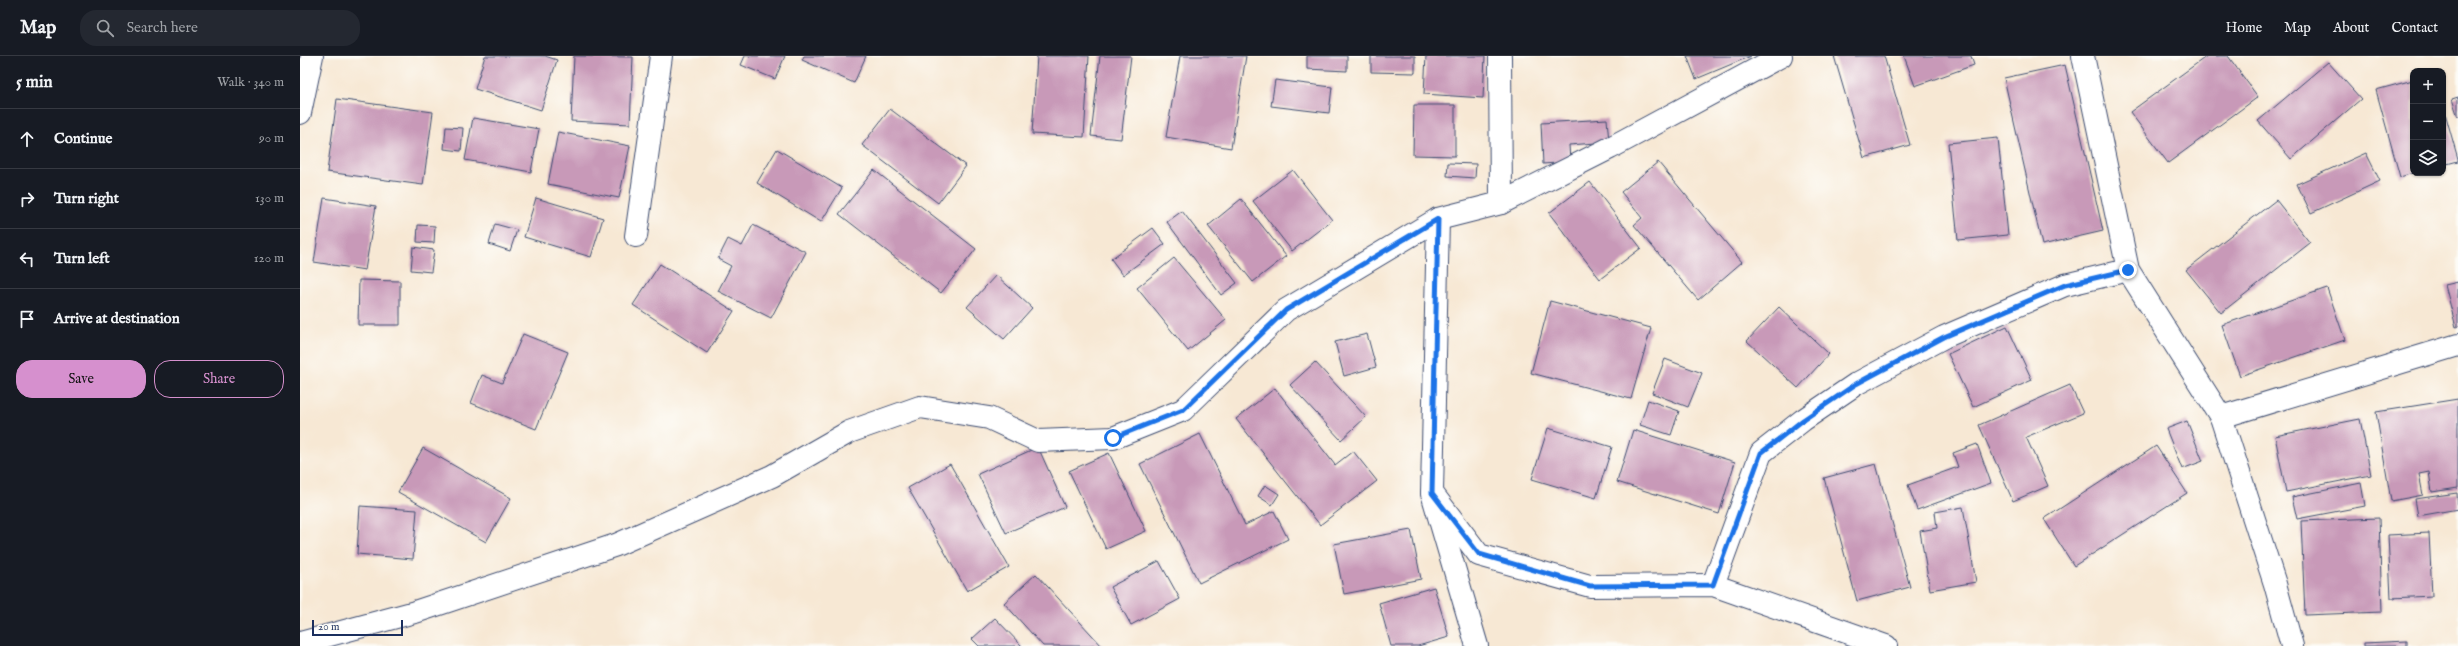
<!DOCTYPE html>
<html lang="en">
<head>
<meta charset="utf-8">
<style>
  :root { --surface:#171b24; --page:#242831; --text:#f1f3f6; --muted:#9ea1a6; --line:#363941; --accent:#d690ce }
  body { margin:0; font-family:"IM FELL English",serif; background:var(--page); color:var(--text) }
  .controls { position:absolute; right:12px; top:12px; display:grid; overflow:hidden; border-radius:8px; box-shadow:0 1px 3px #0004 }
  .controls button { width:36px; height:36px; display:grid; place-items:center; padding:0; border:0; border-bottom:1px solid var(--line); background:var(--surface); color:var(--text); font:20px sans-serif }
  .scale { position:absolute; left:12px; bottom:10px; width:91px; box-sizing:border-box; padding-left:4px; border:2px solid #1b2f5e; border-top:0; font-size:11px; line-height:14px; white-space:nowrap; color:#1b2f5e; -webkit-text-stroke:3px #fdfcf7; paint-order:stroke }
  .stop { position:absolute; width:12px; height:12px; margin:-9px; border:3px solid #1a73e8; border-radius:50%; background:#fff }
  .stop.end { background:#1a73e8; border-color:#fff; box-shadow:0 1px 4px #0008 }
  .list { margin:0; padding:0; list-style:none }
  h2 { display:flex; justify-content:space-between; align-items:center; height:52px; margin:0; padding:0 16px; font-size:17px }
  h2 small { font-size:13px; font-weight:400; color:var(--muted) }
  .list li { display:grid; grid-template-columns:26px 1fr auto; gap:12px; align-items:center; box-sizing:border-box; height:60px; padding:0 16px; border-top:1px solid var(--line) }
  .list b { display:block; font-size:15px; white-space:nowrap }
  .list em { font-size:13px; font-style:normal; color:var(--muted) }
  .actions { display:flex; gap:8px; padding:12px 16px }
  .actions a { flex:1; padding:9px 0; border:1px solid var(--accent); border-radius:16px; text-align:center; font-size:14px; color:var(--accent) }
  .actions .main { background:var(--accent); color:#111 }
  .icon { flex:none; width:22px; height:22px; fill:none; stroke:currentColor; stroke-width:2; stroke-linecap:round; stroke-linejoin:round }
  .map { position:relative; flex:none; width:2158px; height:590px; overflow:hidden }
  header { display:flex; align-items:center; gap:24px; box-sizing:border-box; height:56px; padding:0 20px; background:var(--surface); border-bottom:1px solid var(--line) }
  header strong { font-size:19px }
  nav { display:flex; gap:22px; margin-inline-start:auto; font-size:14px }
  .search { width:280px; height:36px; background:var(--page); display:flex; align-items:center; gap:10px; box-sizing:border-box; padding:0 14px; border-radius:16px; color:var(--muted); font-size:15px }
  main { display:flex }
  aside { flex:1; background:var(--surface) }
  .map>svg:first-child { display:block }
</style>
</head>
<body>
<header>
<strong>Map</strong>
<div class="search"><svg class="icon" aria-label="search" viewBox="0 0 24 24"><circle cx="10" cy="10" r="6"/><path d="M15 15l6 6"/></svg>Search here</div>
<nav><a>Home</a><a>Map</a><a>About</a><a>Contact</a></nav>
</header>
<main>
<aside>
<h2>5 min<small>Walk · 340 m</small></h2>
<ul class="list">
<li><svg class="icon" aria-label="ahead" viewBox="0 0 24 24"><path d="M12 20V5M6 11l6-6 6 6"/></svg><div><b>Continue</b></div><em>90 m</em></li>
<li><svg class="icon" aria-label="right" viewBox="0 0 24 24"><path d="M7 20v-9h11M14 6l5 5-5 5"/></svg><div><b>Turn right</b></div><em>130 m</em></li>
<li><svg class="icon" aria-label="left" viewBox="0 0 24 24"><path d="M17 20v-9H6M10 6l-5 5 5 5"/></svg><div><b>Turn left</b></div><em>120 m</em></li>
<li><svg class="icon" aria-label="arrive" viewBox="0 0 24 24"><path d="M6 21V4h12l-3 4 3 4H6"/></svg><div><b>Arrive at destination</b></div></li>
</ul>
<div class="actions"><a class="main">Save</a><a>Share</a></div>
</aside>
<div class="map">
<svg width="2158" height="590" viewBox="0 0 2158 590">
  <rect width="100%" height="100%" fill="#fdfcf7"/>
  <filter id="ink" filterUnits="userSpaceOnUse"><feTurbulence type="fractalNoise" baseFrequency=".025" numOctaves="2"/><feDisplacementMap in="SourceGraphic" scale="8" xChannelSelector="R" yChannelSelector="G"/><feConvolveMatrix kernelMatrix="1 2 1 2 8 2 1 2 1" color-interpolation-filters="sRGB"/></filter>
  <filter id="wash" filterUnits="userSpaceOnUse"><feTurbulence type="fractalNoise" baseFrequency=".012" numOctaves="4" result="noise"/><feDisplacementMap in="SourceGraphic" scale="16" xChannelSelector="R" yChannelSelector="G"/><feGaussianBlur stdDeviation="0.9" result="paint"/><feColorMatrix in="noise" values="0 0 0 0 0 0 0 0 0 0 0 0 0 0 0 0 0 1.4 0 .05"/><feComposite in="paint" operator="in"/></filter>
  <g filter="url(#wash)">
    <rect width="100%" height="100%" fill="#f7e8d4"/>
    <g id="blocks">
      <g fill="#c899b8">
        <polygon points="185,0 245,0 257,4 241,54 175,33"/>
        <polygon points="274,0 333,1 330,68 271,65"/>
        <polygon points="445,0 485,0 475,23 441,9"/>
        <polygon points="504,0 566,0 554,27 502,4"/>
        <polygon points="737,0 789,0 784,81 732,78"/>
        <polygon points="800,0 831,0 821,83 791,80"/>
        <polygon points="880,0 946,0 931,92 866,81"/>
        <polygon points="1007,0 1047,0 1047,15 1007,13"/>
        <polygon points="1071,0 1115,0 1115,17 1071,16"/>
        <polygon points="1126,0 1185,0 1183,42 1124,38"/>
        <polygon points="1387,0 1451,0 1396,23"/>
        <polygon points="1534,0 1584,0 1610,89 1564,102"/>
        <polygon points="1604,0 1671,0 1674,9 1615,30"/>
        <polygon points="1907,0 1928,0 1958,41 1868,107 1830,56"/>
        <polygon points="2028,6 2061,43 1991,103 1958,65"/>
        <polygon points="1765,9 1803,175 1742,189 1704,22"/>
        <polygon points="975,24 1032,31 1029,57 971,50"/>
        <polygon points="2113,24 2113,117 2100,121 2076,34"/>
        <polygon points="2158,41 2158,61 2152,43"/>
        <polygon points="37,43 133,56 123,129 27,116"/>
        <polygon points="1114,49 1155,49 1155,100 1113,99"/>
        <polygon points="2143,50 2158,103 2158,105 2143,109"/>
        <polygon points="590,53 666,110 638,147 562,89"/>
        <polygon points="173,62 239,73 231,116 165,104"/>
        <polygon points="1307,63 1309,86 1269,89 1270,106 1243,108 1241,67"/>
        <polygon points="146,71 163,72 161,95 144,93"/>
        <polygon points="258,76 330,90 319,142 248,128"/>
        <polygon points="1698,82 1708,179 1658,184 1648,87"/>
        <polygon points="477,93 542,132 521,166 457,127"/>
        <polygon points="2066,97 2080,125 2011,157 1997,128"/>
        <polygon points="1358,106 1442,206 1398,244 1334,169 1342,162 1321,136"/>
        <polygon points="1148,107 1176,108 1175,122 1147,120"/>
        <polygon points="574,114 676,193 641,237 539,158"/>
        <polygon points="993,114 1032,164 992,195 953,145"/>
        <polygon points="1290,126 1341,192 1300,223 1249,157"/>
        <polygon points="24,142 76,150 65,214 14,206"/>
        <polygon points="236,142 303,162 291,201 224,181"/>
        <polygon points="941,143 986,200 953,226 908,170"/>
        <polygon points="1976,144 2010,187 1921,257 1886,214"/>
        <polygon points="882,155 937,227 921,239 867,166"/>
        <polygon points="195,168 217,174 210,195 189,188"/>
        <polygon points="118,169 135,170 134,187 117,186"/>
        <polygon points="453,169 506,196 471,262 418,235 431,210 418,203 428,183 442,190"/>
        <polygon points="853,172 865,188 823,219 811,203"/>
        <polygon points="113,191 134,194 131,216 111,214"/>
        <polygon points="874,202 926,264 888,295 837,232"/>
        <polygon points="360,208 434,255 407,297 333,249"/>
        <polygon points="696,219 732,252 704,283 667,251"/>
        <polygon points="59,224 100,225 100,269 58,269"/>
        <polygon points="2158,226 2158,270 2156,271 2145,229"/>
        <polygon points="2027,232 2045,284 1940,320 1922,269"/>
        <polygon points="1250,245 1351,272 1331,343 1231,317"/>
        <polygon points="1479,251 1529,298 1498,332 1447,285"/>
        <polygon points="1707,270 1732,324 1673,351 1648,298"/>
        <polygon points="223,278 268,296 236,373 171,347 182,319 202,327"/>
        <polygon points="1067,278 1076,311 1044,320 1035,286"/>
        <polygon points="1365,303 1402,317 1388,351 1352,337"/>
        <polygon points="1015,306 1066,361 1041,384 990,329"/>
        <polygon points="1770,329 1783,357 1726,381 1748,430 1713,445 1679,369"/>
        <polygon points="975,332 1035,409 1053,395 1077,425 1020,469 936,363"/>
        <polygon points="2158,343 2158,432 2132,436 2129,416 2119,418 2123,439 2091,445 2076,356"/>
        <polygon points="1348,344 1379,355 1371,379 1340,369"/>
        <polygon points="2060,363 2071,419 1986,436 1975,380"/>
        <polygon points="1887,365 1903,405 1882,413 1866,373"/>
        <polygon points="1248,372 1312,391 1296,442 1232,423"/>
        <polygon points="1333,374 1435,406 1419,458 1317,426"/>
        <polygon points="900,378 945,469 974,455 988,483 899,527 840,408"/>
        <polygon points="1677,388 1691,427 1617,454 1608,429 1658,411 1653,397"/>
        <polygon points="1856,390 1887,437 1774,510 1744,463"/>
        <polygon points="738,391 765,451 706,477 678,418"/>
        <polygon points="123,392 211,442 186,486 98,436"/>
        <polygon points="809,397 846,475 806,493 769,415"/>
        <polygon points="650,408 709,511 667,535 608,432"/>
        <polygon points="1576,408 1610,531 1557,545 1524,422"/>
        <polygon points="2061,427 2065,450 1997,463 1992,441"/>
        <polygon points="965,429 979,438 972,449 958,440"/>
        <polygon points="2157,437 2158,453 2118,460 2115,443"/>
        <polygon points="60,450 117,454 113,503 57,498"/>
        <polygon points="1663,451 1676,526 1630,534 1620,475 1637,472 1635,456"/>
        <polygon points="2079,462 2082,556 2005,559 2001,465"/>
        <polygon points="1111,474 1121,523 1044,538 1034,488"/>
        <polygon points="2129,477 2132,540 2091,542 2088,479"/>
        <polygon points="859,505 880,543 831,569 810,531"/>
        <polygon points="736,518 802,590 743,590 704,547"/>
        <polygon points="1134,531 1149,581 1118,590 1091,590 1079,547"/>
        <polygon points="695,562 722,590 679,590 672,583"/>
        <polygon points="2107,585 2107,590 2064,590 2064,587"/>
      </g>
    </g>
  </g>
  <g filter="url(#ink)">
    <use href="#blocks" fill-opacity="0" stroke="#3c4b70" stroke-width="1"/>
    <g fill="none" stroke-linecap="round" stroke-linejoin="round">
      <defs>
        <g id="street">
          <polyline points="1200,0 1201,147"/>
          <polyline points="1783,0 1828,214 1921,361 1975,528 1992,590"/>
          <polyline points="0,57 12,0"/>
          <polyline points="1138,163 1132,437 1177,590"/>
          <polyline points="336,180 361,0"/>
          <polyline points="1921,361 2158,289"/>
          <polyline points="1132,437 1179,499 1290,530 1413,529 1586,590"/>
          <polyline points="1413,529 1461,397 1503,364 1556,328 1644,281 1765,229 1828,214"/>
          <polyline points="0,587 115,556 316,489 472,420 549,376 620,351 689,362 738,385 813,382 883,354 986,254 1138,163 1201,147 1310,92 1481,0"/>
        </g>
      </defs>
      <use href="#street" stroke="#3c4b70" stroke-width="24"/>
      <use href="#street" stroke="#fff" stroke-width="22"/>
    </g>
  </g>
  <g fill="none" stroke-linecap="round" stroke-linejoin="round" filter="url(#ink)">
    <polyline stroke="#1a73e8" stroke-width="5" points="813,382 883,354 986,254 1138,163 1132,437 1179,498 1290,530 1413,529 1461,397 1503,364 1556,328 1644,281 1765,229 1828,214"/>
  </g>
</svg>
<div class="controls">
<button>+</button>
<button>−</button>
<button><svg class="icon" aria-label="layers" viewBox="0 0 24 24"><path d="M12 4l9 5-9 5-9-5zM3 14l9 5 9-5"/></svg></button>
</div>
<div class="scale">20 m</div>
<div class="stop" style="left:813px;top:382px"></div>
<div class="stop end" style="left:1828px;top:214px"></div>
</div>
</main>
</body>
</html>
